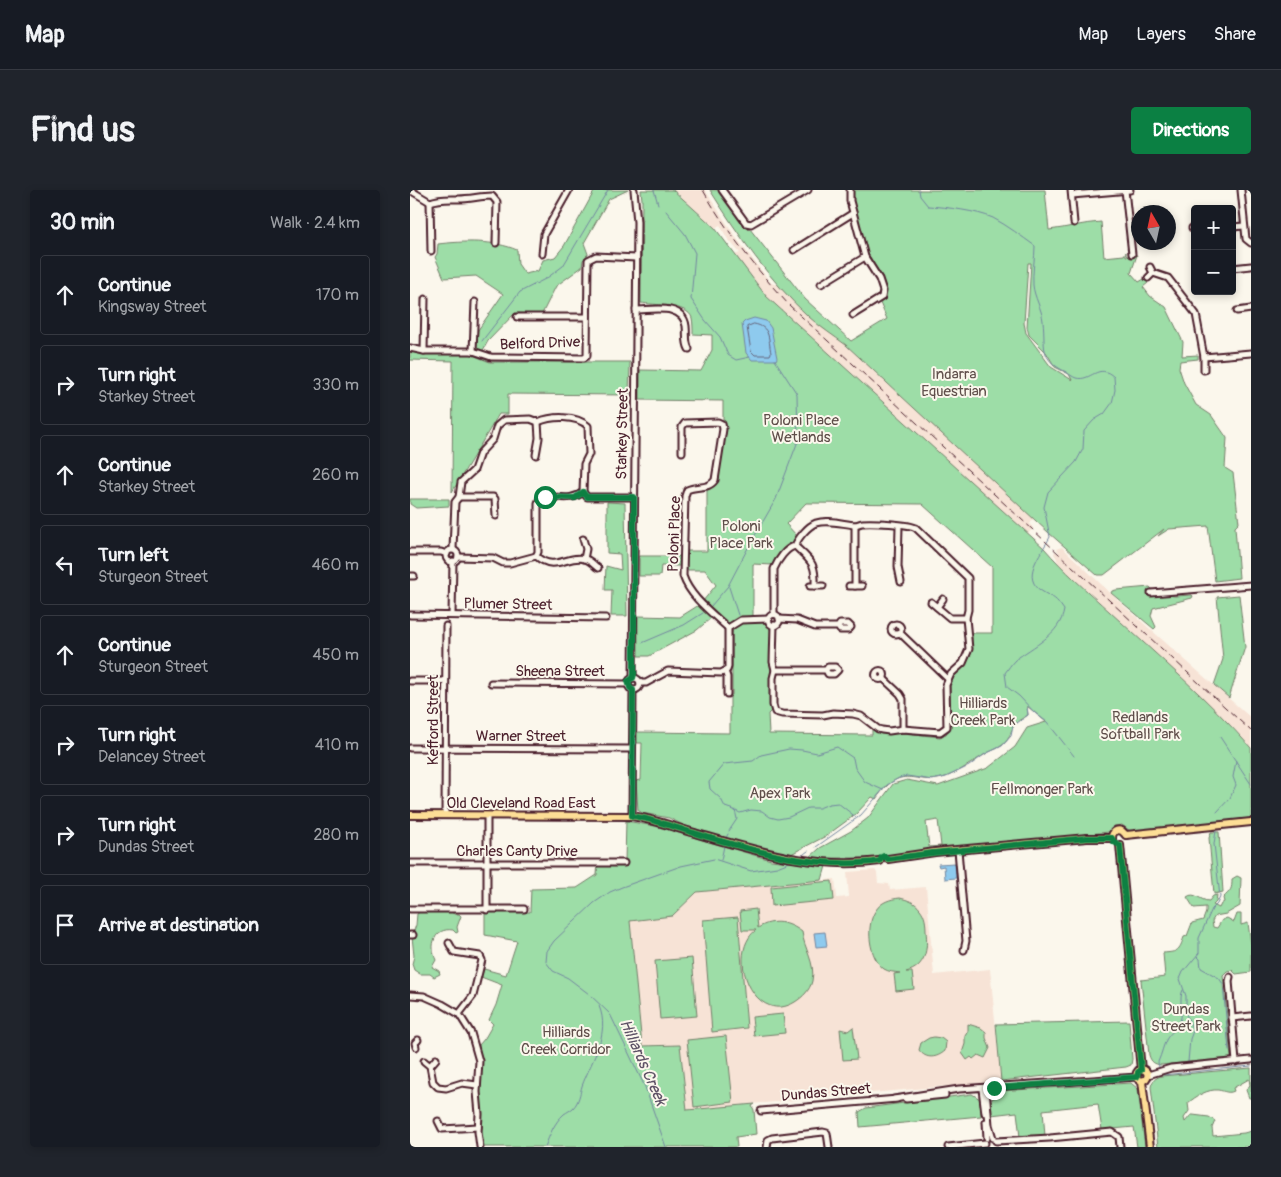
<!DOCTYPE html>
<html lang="en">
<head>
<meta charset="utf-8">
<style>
  :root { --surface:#171b24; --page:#20242c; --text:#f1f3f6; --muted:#9ea1a6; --line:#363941; --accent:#0b8043 }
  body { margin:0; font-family:Pangolin,sans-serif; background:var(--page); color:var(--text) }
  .controls { position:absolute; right:15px; top:15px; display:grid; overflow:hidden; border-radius:5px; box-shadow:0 2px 8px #0003 }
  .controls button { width:45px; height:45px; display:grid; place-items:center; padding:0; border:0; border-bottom:1px solid var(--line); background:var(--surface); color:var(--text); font:25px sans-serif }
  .compass { position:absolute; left:721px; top:15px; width:45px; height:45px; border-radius:50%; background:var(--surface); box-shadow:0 2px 8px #0003; rotate:351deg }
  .stop { position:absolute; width:15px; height:15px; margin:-11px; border:4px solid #0b8043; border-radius:50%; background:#fff }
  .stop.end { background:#0b8043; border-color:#fff; box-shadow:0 1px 5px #0008 }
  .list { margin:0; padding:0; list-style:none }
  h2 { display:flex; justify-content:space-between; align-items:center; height:65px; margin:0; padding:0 20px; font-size:21px }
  h2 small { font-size:16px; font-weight:400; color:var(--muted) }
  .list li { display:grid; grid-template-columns:32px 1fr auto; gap:15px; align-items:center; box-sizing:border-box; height:80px; margin:0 10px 10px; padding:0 10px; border:1px solid var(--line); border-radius:5px }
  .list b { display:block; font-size:19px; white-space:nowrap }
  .list p { margin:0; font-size:16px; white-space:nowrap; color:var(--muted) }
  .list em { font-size:16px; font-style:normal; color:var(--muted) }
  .icon { flex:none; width:28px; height:28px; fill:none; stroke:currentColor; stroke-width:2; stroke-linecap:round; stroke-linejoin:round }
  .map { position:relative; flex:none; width:841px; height:957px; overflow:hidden; border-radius:5px }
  header { display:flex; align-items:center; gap:30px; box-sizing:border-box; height:70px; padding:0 25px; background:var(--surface); border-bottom:1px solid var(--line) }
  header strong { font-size:24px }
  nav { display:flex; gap:28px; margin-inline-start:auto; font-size:18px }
  .intro { display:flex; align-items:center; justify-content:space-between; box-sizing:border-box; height:120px; padding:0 30px }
  h1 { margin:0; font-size:35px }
  .button { padding:12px 22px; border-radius:5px; background:var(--accent); color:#fff; font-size:18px; font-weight:700 }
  main { display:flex; gap:30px; padding:0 30px }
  aside { flex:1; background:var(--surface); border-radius:5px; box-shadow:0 2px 8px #0003 }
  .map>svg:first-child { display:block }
</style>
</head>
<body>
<header>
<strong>Map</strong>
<nav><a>Map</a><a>Layers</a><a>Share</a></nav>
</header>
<div class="intro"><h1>Find us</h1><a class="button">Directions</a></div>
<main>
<aside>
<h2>30 min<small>Walk · 2.4 km</small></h2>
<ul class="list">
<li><svg class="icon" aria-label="ahead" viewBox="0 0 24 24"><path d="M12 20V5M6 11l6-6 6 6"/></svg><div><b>Continue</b><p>Kingsway Street</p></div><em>170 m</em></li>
<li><svg class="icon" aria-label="right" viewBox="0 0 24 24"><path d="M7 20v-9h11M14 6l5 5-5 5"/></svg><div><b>Turn right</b><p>Starkey Street</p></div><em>330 m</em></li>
<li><svg class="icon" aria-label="ahead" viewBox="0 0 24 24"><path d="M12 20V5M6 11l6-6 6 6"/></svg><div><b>Continue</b><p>Starkey Street</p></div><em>260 m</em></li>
<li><svg class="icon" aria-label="left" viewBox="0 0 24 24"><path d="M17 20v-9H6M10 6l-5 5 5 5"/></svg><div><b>Turn left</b><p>Sturgeon Street</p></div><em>460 m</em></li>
<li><svg class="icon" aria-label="ahead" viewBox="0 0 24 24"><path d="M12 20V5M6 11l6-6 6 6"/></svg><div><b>Continue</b><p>Sturgeon Street</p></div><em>450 m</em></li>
<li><svg class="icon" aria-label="right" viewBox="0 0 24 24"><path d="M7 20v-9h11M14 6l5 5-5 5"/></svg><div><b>Turn right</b><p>Delancey Street</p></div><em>410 m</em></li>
<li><svg class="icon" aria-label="right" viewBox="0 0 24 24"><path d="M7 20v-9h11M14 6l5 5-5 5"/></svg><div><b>Turn right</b><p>Dundas Street</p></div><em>280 m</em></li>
<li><svg class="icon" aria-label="arrive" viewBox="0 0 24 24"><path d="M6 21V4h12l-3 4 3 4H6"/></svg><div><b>Arrive at destination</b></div></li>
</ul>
</aside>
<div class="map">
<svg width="841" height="957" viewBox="0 0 841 957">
  <rect width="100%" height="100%" fill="#fbf7ec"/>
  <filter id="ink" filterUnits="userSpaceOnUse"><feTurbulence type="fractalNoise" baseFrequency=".02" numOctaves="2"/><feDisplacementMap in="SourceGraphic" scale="10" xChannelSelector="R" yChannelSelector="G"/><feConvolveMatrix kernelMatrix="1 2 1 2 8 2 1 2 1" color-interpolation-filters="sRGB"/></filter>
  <g filter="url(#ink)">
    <g fill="#f7e3d6">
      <polygon points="263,0 295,0 327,49 361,93 371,96 404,131 436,155 624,328 620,334 623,338 618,344 356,106 325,65 330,63 317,48 310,35 305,38"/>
      <polygon points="652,357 714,416 841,528 841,558 826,541 737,456 649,375 646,367 644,364 645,361 648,364 649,362 646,359"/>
      <polygon points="465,680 467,683 468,693 479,694 480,700 516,697 524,785 580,779 591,891 277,920 270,855 232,856 220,730 262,726 287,702 425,689 427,708 439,707 437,682"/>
    </g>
    <g fill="#9ddda7" stroke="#747e69" fill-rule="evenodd">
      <path d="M185 0H218L199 9 174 53 178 64 173 70 172 77 146 96 132 124 105 123 78 151 72 162 66 160 68 140 93 104 66 86 34 88 25 67 27 64 28 54C54 51 84 50 107 60L108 74 115 84 128 81 133 70 145 67 154 56Z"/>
      <path d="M231 0H263L305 38 356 106 634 358C654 381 677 401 700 422 748 466 798 509 841 558V628L720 641 712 635 704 636 699 642 525 659 459 668H399L410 658 441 641 458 628 483 594 497 590 528 596 578 578 605 557 617 538 636 532 617 516 618 525C613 528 605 532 603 537 600 544 599 551 591 556 586 560 579 561 574 565 562 572 551 581 538 586 506 599 494 569 466 609L462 607 446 624 416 646 379 665 358 661 273 635 259 628 232 623 228 620 226 591 231 590 232 553H227V542L320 543V505H322V442C329 429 344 432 357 433L361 436V474L364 479 361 484V521L358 524 359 544 462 545V538L470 544 493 543 530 547 536 544 540 538 541 533 540 524V496L544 487 559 469 562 460V443H582V377L512 314 396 313 376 334 388 347 385 353 380 355 363 375 343 374V426L330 427 318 434 293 411 306 395 295 380H276V361H297V300C304 296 307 293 308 285L315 239 313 231V211L230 210V180L291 181 302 160V145L283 144C283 139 283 133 282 128 278 114 243 115 231 113L232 10ZM528 630 531 656 519 657 516 632Z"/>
      <path d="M300 0H308L321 15 336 38 340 39 395 109 441 151 477 129 470 113 476 109 472 87 458 64 442 12V0H635L639 40C657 38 673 33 691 32L694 67 714 65 716 62V66L727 65 721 83 729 92 734 89 738 93 733 97 740 106 756 117 773 152 772 166 788 165V169L770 171 769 178 774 193 786 215 801 225 817 248 815 278 823 283 829 333 825 337 829 388 805 391 798 336 759 339 748 346 754 339 694 385H687L639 343 436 155C424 146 410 137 399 127 359 90 329 46 300 0ZM618 73H621L617 137 619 145 636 162 645 177 659 184 662 190 641 177 616 143 614 133Z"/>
      <polygon points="0,161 11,164 60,164 80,172 220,172 219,205 98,204 98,224 89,224 42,302 43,171 0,170"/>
      <polygon points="0,309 39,309 39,316 6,318 0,314"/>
      <polygon points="197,312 215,313 217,426 201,426 202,400 195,400 196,376 211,380 210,364 197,363"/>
      <polygon points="229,366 271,366 270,376 251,376 250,386 229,386"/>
      <polygon points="740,397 747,404 765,406 782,405 783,406 782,408 743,418 741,426 746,437 744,439 701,403 702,401 706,400"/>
      <polygon points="829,405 835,457 819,508 804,495 813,469 807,407"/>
      <polygon points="289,415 301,428 287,440 239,466 228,466 228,426 270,427"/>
      <polygon points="216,631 245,636 361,670 416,676 412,690 287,702 262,726 220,731 232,856 270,855 277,920 345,914 342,916 344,920 346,944 326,947 327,957 74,957 70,948 70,899 72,875 69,855 75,848 83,834 79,830 86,815 92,795 71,787 74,779 96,785 107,751 75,745 75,722 120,722 121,699 167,698 187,685 188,671 215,671"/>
      <polygon points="801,642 809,642 813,702 804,704 799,648"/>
      <path d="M827 686 831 688 830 716 816 724 805 726 802 731 803 737 807 738 812 730 817 728 824 732 827 724H831V735L838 733 841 755V782L826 784 822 780 817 781 813 785 821 868 751 875C744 874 741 872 739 865L731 790 755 787 753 763C768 762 769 761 774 747L777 746 782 733 793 730 796 722V717L784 718 777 707C785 701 790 711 799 711L803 706 807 705 806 712 803 715 809 718 811 714 814 712 813 708C821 700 822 700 822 689Z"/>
      <polygon points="422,691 424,710 362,716 361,697"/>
      <path d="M490 708C498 710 505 712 510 719 515 725 516 733 516 741 518 759 516 777 496 782H502L504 799 486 801 484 784 490 783C484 782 479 782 474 779 459 768 455 735 466 720 471 712 480 709 490 708Z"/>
      <path d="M346 719 348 738C363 728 379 732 392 742 394 759 406 773 402 791 400 800 393 807 385 812 344 837 315 764 346 740H332L330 721Z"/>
      <path d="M11 721 41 722 44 724H49L51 726 47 737 48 742 46 743 43 740C24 737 19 756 26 770L22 777 29 781 30 784 24 787 20 784H10L4 780 2 774 4 766 2 746 6 735 7 724Z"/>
      <polygon points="328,727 337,838 302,842 293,730"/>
      <polygon points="282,768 287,826 250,829 245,771"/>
      <polygon points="373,824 375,843 344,846 342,827"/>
      <polygon points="719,831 722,869 721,875 716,877 591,891 586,834"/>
      <polygon points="558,834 571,838 576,842 576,848 580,858 575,868 568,865 563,869 561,867 557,870 552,863 555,854 555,846 558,841"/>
      <polygon points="443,837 447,869 433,870 430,839 438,841"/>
      <polygon points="316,846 323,912 284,917 277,850"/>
      <path d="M524 847 531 848 536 852 535 861C527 868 516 870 509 860L511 853 519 848Z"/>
      <path d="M841 878V908H839L836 900 840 895 839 889 823 898 824 901C818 904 815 901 808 900 798 899 786 906 778 913L779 921 774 928 775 932 781 925H783L799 927 805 931 802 938 803 946 834 943 841 941V957H748L741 897C742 891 745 888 751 886Z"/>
      <polygon points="721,893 728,899 735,957 727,957 724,937 692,940 688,914 633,920 635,946 610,947 607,922 581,925 581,911 588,901"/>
      <polygon points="562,904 570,909 571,926 450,937 449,922 456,918"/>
    </g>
    <g fill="#8ecaee" stroke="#7386a0">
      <polygon points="344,128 356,131 361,138 367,168 366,170 342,170 336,163 332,134 335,131"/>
      <polygon points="545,673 546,688 535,689 534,676 529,677 528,674"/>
      <polygon points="415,742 417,756 406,757 404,743"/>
    </g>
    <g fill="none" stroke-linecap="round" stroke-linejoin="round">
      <path stroke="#656379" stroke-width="1" d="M344 134C361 137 358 148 361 163L360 165H345L341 161 337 137Z"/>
      <g stroke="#7386a0" stroke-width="1">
        <polyline points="244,0 248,14"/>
        <path d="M509 0 510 6 518 16C536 17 567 21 583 28 598 36 611 46 625 56 625 68 622 83 623 95 624 107 632 119 633 131 636 157 628 168 656 182 659 184 663 187 666 188 681 192 688 172 704 187L705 200 702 213 694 224 684 230 674 241 673 259 666 272 638 302 634 317 640 347C631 364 609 388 633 402 645 409 645 407 654 420 650 445 623 456 605 470 601 474 598 479 595 483L597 497 609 506 625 523 637 532 664 566"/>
        <polyline points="256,21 275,44 285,63 281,109 295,130 310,147 318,165 326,170 340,167"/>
        <polyline points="72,151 110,102 137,88 153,76 198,0"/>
        <polyline points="319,397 328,425"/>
        <polyline points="301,416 318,396 340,354 366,309 388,251 387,204 365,170"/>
        <polyline points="232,453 274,435 293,423"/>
        <polyline points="810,547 841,594"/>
        <polyline points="807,622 820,608 826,595 823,587 826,571"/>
        <polyline points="447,628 428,613 419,614 409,618 398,618 379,627 368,629 360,627 352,621 341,620 330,623 324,620 315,617 311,609 300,599 299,592 314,574 343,571 351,565 379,559 392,560 407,563 427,557 443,568 445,578 455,592 473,600"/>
        <polyline points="319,641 327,629 325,620"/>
        <polyline points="316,648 318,644"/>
        <polyline points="406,657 451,625 477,595 489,588 497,586 522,590 536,587 559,576 575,564 592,556 601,546 603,536 618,525 617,517"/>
        <polyline points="390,667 398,661"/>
        <polyline points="311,670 314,656"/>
        <polyline points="787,766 790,769 791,778 809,788 813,794 819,861"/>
        <polyline points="778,872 780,849 783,841 776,824 776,806 770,789 773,782 789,763 789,748 802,719 807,714 810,707 804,654 806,641"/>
        <path d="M749 877 748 872C752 863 753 856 756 850 760 842 768 839 770 831 774 821 768 809 773 800"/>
        <polyline points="752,884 753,885 841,876"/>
        <path d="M135 957C140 944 144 933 154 924 157 922 161 920 163 918 169 912 170 903 172 896 181 871 201 844 189 816"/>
        <polyline points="256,957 235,897 200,824 179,804 158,788 143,781 136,772 137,761 144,751 184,713 200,702 212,697 271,676 304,669 341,681 367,677 382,671"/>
      </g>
      <defs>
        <g id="minor">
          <path d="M0 0 20 12C30 8 39 9 49 9 60 9 71 6 82 6L87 12 86 53"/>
          <polyline points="312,0 336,33 341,34 398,0"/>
          <polyline points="440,0 440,11 455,67 469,89 473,101 472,107 443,125"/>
          <polyline points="661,0 664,33"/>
          <polyline points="715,0 722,64"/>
          <polyline points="831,0 836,49 841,53"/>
          <polyline points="662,5 720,0"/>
          <polyline points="20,12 21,61"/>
          <polyline points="822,37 834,36"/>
          <polyline points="782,38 785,39"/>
          <polyline points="384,60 443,23"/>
          <polyline points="132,64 134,44 159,0"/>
          <polyline points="822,78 841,76"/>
          <polyline points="743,83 758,88 786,124 794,167 794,180"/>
          <polyline points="738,88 743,83 740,77"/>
          <polyline points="411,94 455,67"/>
          <path d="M226 120C243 120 273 113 276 136 277 145 275 152 279 159"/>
          <polyline points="827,121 841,119"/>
          <polyline points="107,127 177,127"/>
          <polyline points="0,158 14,161 63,161 81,167 174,168 177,166 178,70 186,66 226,68"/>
          <polyline points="14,161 15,109"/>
          <polyline points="63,161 65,112"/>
          <polyline points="794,167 841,163"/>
          <path d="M272 262V237L275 233 308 232 312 234 313 239 305 290C298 300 287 295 277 300L275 306 273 386C280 407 302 423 318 438"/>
          <polyline points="126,265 129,248 128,232"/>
          <polyline points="49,307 83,307 85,309 86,326"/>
          <polyline points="489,336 488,377 491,392"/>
          <polyline points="173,349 176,359 174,369"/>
          <path d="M385 356C401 371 406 373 405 396"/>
          <path d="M43 359 45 312 49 307 51 292 64 280 70 263 83 249 87 236 94 230 120 229 128 232C142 226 166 225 178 236L179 264 174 274 173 302"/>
          <circle cx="42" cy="366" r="6"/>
          <polyline points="0,362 31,362 37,364"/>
          <path d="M126 366 128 362V313L130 308C144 304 160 313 173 302L177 307H224"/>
          <path d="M48 367 83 368 93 373H100L126 366C145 383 158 364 175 369 180 370 184 375 188 378"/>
          <polyline points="0,386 4,386"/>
          <polyline points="400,396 413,396"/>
          <polyline points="439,396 452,396"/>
          <polyline points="445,396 445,335"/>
          <polyline points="741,403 841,395"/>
          <polyline points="521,412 540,428 556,428"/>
          <polyline points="527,417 533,409"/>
          <path d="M364 424V379C368 370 376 358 385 356 388 348 398 336 406 333 418 329 433 334 445 335 447 335 451 333 452 333 462 332 499 334 506 338L558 388V420L556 428 559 459 553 473 541 484 536 495 537 537 530 542 493 539 479 541 472 540 468 539 451 526 443 524 423 523 413 525 372 524 365 522 363 515V488L365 480 363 472 364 435"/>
          <circle cx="364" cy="430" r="5.5"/>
          <polyline points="0,425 196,428"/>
          <polyline points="42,425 43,371"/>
          <polyline points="369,429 387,430 405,437 428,437 430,440 438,440 441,437 438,434 430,434 428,437"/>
          <circle cx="486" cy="439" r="5"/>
          <polyline points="490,443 538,489"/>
          <polyline points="365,480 416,480 418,477 425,477 428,480 424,484 418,484 416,480"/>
          <circle cx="470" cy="485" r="4.5"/>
          <polyline points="315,481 317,487 317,504"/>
          <polyline points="223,488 227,32 224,0"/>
          <circle cx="224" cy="494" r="6"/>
          <polyline points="474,489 490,504 493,509 493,539"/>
          <polyline points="0,491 35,491"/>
          <polyline points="81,493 218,494"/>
          <polyline points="230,493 236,493 258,481 311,483 317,480 318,477 318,438 331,430 358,429"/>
          <polyline points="0,558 222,559"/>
          <polyline points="35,625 36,436"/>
          <polyline points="222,626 223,500"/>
          <polyline points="548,660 556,751 554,760"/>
          <polyline points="0,673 214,673"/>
          <polyline points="0,719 114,719"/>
          <polyline points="77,720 77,626"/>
          <polyline points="0,745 3,745"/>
          <polyline points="39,753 44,762 70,766 72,770 63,806 49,824"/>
          <polyline points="820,787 819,791 826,872"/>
          <polyline points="0,805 14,806 32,814 49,824 61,843 69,871 67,902 69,924 68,942 70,957"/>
          <polyline points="822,828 841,826"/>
          <polyline points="6,857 5,853 8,850"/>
          <polyline points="14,871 20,876 23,892 28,897 36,898 52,893 67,895"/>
          <polyline points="20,876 26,869"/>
          <polyline points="738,885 761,878 841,870"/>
          <polyline points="576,898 579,935 583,948"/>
          <polyline points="572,899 575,923"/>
          <polyline points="484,909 549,899 727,887"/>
          <polyline points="496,909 535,905"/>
          <polyline points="351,921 487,909"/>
          <polyline points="28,931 32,939 68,937"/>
          <polyline points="576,932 577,948"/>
          <polyline points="586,951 640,948 702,942 709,947 710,957"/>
          <polyline points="357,957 358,950 362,948 413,942 417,943 419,957"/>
          <polyline points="538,957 575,953"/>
        </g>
        <g id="major">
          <path d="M0 625 222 626C242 629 261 636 281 642 344 660 404 680 470 671"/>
          <polyline points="716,645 841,632"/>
          <path d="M702 648C702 642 706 639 712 641L716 645"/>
          <polyline points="710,655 731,880"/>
          <polyline points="478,669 525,662 677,648 702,648"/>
          <circle cx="732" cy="885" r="5.5"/>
          <polyline points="732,891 740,957"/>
        </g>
      </defs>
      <use href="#minor" stroke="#4a1f2b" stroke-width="9"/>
      <use href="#major" stroke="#4a1f2b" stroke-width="10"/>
      <use href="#minor" stroke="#fbf7ec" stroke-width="5"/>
      <use href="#major" stroke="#fdde96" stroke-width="6"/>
      <path stroke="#4a1f2b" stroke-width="1" stroke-dasharray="8 4" stroke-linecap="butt" d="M293 0C317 42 346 79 379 115L841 541"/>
    </g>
  </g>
  <g fill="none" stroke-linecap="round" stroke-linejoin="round" filter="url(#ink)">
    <path stroke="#0b8043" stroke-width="6" d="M135 307 165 308 173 302 177 307H224V484L223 488 218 491 220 498 223 500 222 626C243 629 263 637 284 643 346 661 397 678 463 672L470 671 472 667 474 666 478 669 522 663 677 648H702L704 652 710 655 731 880 728 882 727 887 584 898"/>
  </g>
  <g text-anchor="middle" stroke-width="4" stroke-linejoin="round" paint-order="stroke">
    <g font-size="15" fill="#4a1f2b" stroke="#fbf7ec">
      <text transform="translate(130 153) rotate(-2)" y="5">Belford Drive</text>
      <text transform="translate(212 244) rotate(-89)" y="5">Starkey Street</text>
      <text transform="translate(264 344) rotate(-88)" y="5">Poloni Place</text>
      <text transform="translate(98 414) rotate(1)" y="5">Plumer Street</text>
      <text x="150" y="486">Sheena Street</text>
      <text transform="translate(23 530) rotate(-90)" y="5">Kefford Street</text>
      <text x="111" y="551">Warner Street</text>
      <text x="111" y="618">Old Cleveland Road East</text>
      <text x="107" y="666">Charles Canty Drive</text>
      <text transform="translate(416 902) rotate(-5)" y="5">Dundas Street</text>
    </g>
    <g font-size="15" fill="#5f4e4a" stroke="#fbf7ec">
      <text x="544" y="189">Indarra<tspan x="544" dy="17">Equestrian</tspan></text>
      <text x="391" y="235">Poloni Place<tspan x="391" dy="17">Wetlands</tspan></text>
      <text x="331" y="341">Poloni<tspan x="331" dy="17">Place Park</tspan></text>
      <text x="573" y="518">Hilliards<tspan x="573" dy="17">Creek Park</tspan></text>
      <text x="730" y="532">Redlands<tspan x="730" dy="17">Softball Park</tspan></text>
      <text x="632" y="604">Fellmonger Park</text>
      <text x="370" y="608">Apex Park</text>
      <text x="776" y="824">Dundas<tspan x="776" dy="17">Street Park</tspan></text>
      <text x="156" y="847">Hilliards<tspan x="156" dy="17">Creek Corridor</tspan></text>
    </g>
    <g font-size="16" font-style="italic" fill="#5e5266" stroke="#fbf7ec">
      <text transform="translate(234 872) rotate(66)" y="6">Hilliards Creek</text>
    </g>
  </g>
</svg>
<div class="controls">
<button>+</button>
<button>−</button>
</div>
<svg class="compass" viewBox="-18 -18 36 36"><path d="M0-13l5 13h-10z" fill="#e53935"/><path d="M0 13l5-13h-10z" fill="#9ea1a6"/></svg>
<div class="stop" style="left:135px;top:307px"></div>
<div class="stop end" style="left:584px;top:898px"></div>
</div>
</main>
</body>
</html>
